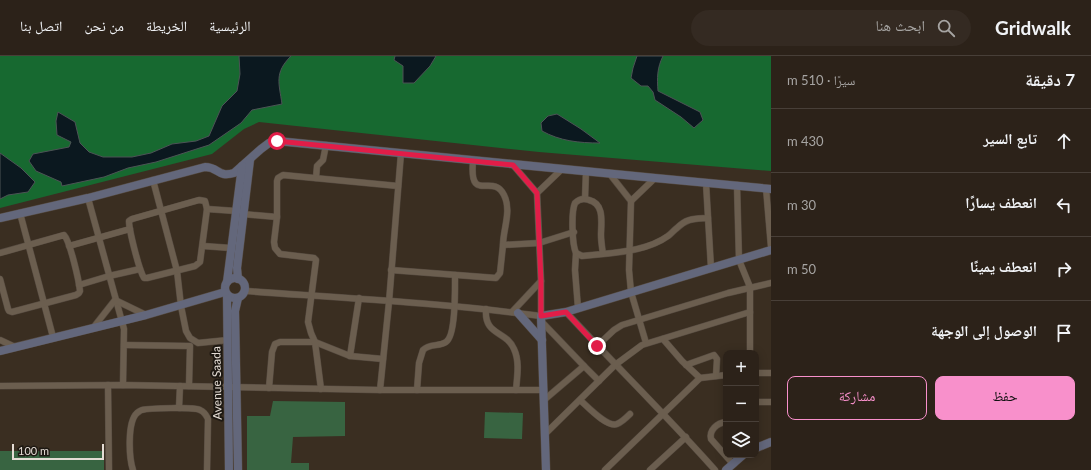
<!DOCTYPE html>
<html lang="ar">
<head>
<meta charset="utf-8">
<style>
  :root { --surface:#2c2219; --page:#342a22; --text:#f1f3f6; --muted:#a6a4a2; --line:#483f38; --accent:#f890cb }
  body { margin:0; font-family:Lato,"Noto Naskh Arabic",sans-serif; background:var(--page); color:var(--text); direction:rtl }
  .controls { position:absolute; right:12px; bottom:12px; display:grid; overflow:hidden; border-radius:8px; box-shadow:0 2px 10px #0003 }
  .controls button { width:36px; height:36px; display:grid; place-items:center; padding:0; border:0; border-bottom:1px solid var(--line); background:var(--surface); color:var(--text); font:20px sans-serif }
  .scale { position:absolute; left:12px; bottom:10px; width:92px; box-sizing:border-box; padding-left:4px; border:2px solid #e4dcd4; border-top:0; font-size:11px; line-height:14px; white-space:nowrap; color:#e4dcd4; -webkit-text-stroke:3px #1d1812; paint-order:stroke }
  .stop { position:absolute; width:12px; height:12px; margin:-9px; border:3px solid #e11d48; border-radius:50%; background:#fff }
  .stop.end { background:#e11d48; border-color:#fff; box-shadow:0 1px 4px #0008 }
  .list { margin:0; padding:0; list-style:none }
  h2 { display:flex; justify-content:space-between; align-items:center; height:52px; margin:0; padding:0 16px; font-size:17px }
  h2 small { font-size:13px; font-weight:400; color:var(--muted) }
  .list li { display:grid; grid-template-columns:26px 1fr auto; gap:12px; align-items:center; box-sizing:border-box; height:64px; padding:0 16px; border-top:1px solid var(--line) }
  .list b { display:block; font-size:15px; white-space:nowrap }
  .list em { font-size:13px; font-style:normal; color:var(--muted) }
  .actions { display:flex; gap:8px; padding:12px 16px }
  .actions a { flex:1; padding:9px 0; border:1px solid var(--accent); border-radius:8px; text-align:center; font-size:14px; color:var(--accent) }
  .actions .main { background:var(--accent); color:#111 }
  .icon { flex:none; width:22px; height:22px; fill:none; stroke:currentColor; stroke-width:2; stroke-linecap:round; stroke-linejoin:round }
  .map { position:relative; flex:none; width:771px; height:414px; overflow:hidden; direction:ltr }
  header { display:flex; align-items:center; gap:24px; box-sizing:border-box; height:56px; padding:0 20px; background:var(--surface); border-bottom:1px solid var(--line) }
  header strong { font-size:19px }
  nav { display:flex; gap:22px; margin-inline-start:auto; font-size:14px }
  .search { width:280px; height:36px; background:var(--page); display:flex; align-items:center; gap:10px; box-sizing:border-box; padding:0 14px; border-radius:22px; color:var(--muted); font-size:15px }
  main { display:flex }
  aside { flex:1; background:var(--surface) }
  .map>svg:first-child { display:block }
</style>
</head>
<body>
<header>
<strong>Gridwalk</strong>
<div class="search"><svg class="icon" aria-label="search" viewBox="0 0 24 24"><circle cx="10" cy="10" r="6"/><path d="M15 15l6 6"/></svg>ابحث هنا</div>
<nav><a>الرئيسية</a><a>الخريطة</a><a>من نحن</a><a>اتصل بنا</a></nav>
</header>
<main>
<aside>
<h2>7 دقيقة<small>سيرًا · 510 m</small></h2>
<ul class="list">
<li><svg class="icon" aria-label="ahead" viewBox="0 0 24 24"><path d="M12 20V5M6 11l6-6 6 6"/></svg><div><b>تابع السير</b></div><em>430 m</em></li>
<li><svg class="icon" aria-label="left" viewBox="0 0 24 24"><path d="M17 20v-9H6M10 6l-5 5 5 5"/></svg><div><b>انعطف يسارًا</b></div><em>30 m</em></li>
<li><svg class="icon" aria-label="right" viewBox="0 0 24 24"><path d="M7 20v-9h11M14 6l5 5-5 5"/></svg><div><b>انعطف يمينًا</b></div><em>50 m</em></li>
<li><svg class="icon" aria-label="arrive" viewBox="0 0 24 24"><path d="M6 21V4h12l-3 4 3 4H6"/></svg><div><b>الوصول إلى الوجهة</b></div></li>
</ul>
<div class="actions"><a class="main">حفظ</a><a>مشاركة</a></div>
</aside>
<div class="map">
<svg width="771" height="414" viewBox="0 0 771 414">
  <rect width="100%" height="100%" fill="#3a2e21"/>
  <g fill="#386441">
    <polygon points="273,345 345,346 345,380 293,381 291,407 309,407 309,414 247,414 247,360 270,360"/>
    <polygon points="485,356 523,357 522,383 484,382"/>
    <polygon points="104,395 104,414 0,414 0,395"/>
  </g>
  <polygon fill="#176930" points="0,0 771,0 771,115 539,96 259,66 244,73 212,98 0,152"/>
  <g fill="#0b181f" stroke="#4c5355">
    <path d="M239 0H291C274 17 279 27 282 48L252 54 241 67 209 89 156 106 128 112 104 121 62 130 61 126 36 115 29 105 33 98 69 91 71 86 57 79 56 65 58 56 75 66 80 87 89 96 103 101H132L151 97 172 88 196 85 209 80 222 50 237 35 240 18Z"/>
    <polygon points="395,0 436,0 430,10 414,27 403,27 403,10 394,4"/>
    <path d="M637 0H663C657 12 657 22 658 35L700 56 703 64 694 72 681 61 655 44 653 36 648 30H641L631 22 633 12Z"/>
    <path d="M557 58 581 73 600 87C579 87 560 85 542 75L541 67 548 60Z"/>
    <polygon points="0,97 21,112 35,126 28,136 8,139 0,143"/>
  </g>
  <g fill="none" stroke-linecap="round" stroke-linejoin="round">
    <defs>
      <g id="street">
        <path d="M473 105C469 149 493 116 504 139 512 155 503 173 503 189L539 187 574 176"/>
        <polyline points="513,109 537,137 562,113"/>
        <polyline points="609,117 631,145 655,122"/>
        <polyline points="316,122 317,110 323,104 326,89"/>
        <polyline points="153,124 177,215 181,250 186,275 190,282 198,287 228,284"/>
        <polyline points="706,127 711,212"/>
        <polyline points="737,129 739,204 750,231 750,297"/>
        <polyline points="766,132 771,191"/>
        <polyline points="88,142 124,273 123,329"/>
        <polyline points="585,143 586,115"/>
        <path d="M199 144 205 145 207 153 200 206 195 210 147 222H144C139 214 129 174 129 165L132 163Z"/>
        <polyline points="631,145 629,214 631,236 646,287"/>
        <polyline points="207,153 236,155"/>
        <polyline points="20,157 53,281"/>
        <polyline points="243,158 277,161"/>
        <polyline points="69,190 130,173"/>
        <polyline points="203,190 231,192"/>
        <path d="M0 197 64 179C70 185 79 225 80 235L79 237 76 239 12 256 9 255 8 253 0 223"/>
        <polyline points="576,197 575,214 578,252"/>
        <path d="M603 198 582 200 576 197C572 188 571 156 575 147 579 143 584 142 589 144 605 148 601 167 601 179 601 185 602 191 603 198 624 196 650 193 668 180 671 178 674 174 677 172 687 162 694 163 708 162"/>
        <polyline points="391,214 496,222 500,217 503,189"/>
        <polyline points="79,229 109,220 140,213"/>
        <path d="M245 235C344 242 443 247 541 260V225L537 137"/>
        <path d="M486 253C484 280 506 274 514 293 520 306 517 321 516 334"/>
        <polyline points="512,256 541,225"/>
        <path d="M566 256C615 309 667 360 715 414"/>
        <polyline points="541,265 584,310"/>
        <polyline points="93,272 115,244 146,259"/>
        <polyline points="663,283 682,305 700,322"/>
        <polyline points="0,284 15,291"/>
        <polyline points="124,289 190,290 189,330"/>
        <polyline points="597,290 614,274 622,269 728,237 771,227"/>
        <polyline points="350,300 383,303"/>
        <polyline points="686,309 714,299 717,303 716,320"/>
        <polyline points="756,317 771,317"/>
        <polyline points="108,329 109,414"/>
        <polyline points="0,330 123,329 380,334 544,334"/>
        <polyline points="269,332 272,296 275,288 280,286 315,286 350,300 359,242"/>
        <polyline points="321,333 315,286 311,277 308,266 316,204 314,202 280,198 275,192 274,186 277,161 277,125 278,122 283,119 398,130"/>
        <polyline points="380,334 389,246 401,97"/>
        <path d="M417 334 419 307 423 294C430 287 439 291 446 286 456 280 455 231 455 219"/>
        <polyline points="544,344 584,310 599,325"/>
        <path d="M580 344C587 350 607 372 617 368 622 366 626 362 630 358"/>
        <polyline points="756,346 771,346"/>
        <polyline points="179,352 180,330"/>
        <path d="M726 366C717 367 709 374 711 383L733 408"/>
        <polyline points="545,378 615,309 642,289 750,256"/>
        <path d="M133 414C129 402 127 366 137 357 137 357 141 354 142 354 149 352 194 351 200 354 205 356 206 359 208 363L207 414"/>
        <polyline points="605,414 700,322 726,319"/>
        <polyline points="650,414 686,381"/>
      </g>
      <g id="secondary">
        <path d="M0 162 88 142 205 111C219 111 218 122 234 117L261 93 269 87 277 85 655 122 771 133"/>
        <circle cx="235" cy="232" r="10"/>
        <polyline points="238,223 237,212 250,104"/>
        <polyline points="227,226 242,110"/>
        <polyline points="227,239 229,414"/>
        <polyline points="518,257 542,284"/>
        <polyline points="0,295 146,259 225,236"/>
        <polyline points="756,392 771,386"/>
        <polyline points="238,414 235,255 238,242"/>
        <polyline points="546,414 541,260 566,256 771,194"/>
        <polyline points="726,414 743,399"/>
      </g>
    </defs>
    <use href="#street" stroke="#54493f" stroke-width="7"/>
    <use href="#secondary" stroke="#54493f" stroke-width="9"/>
    <use href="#street" stroke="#6b5e4f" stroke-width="6"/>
    <use href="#secondary" stroke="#63677b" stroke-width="8"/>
  </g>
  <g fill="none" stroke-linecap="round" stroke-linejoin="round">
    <polyline stroke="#e11d48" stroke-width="5" points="277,85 513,109 537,137 541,225 541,260 566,256 597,290"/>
  </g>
  <g text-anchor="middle" stroke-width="4" stroke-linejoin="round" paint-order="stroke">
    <g font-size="12" fill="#e4dcd4" stroke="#1d1812">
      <text transform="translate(217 327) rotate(-91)" y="4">Avenue Saada</text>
    </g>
  </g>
</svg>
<div class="controls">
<button>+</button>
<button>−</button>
<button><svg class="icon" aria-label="layers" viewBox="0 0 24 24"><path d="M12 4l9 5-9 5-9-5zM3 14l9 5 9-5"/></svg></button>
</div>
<div class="scale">100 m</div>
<div class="stop" style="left:277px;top:85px"></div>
<div class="stop end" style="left:597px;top:290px"></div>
</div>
</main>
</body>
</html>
